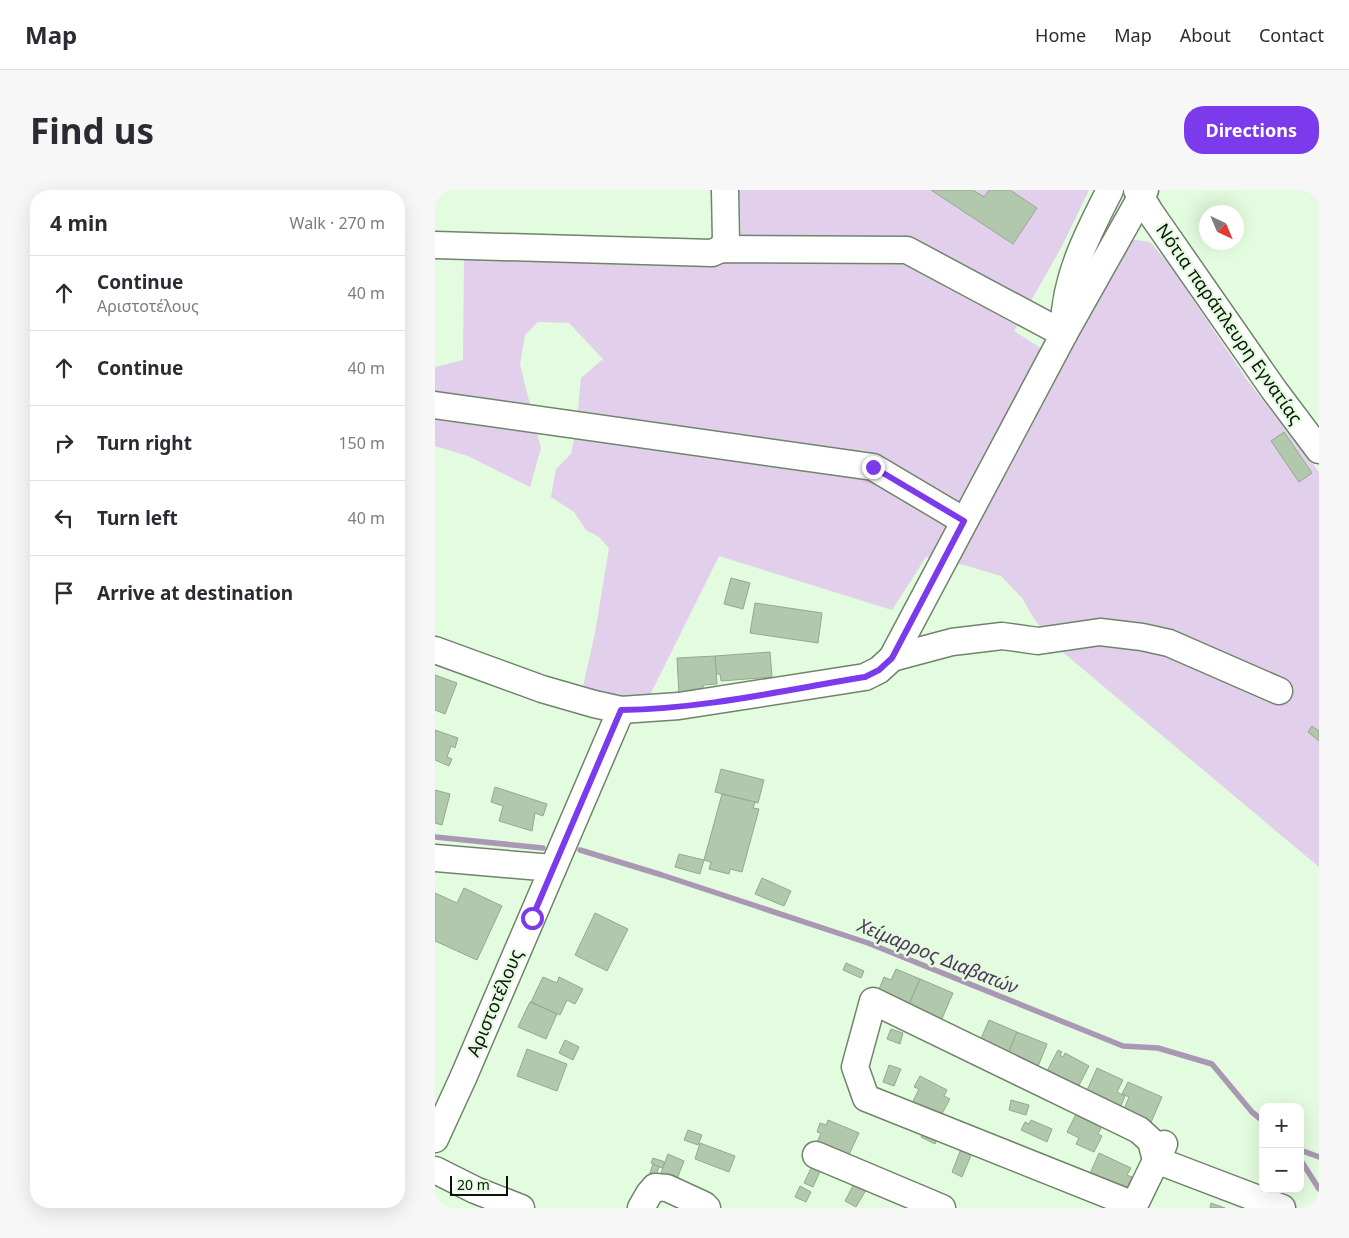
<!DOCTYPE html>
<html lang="en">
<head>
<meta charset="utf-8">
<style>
  :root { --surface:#fff; --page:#f7f7f7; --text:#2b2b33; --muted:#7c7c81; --line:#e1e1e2; --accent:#7c3aed }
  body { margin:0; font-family:"Noto Sans",sans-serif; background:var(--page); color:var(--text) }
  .controls { position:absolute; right:15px; bottom:15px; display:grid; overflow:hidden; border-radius:10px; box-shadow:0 5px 20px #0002 }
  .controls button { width:45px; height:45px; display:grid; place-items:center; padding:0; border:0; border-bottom:1px solid var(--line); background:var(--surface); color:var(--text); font:25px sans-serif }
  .compass { position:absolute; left:764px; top:15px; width:45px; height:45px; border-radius:50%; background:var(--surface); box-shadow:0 5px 20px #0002; rotate:136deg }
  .scale { position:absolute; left:15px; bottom:12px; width:58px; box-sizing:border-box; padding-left:5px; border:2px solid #0b1309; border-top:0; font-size:14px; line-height:18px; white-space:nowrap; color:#0b1309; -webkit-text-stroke:4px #e3fbde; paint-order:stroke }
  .stop { position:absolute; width:15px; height:15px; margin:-11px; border:4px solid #7c3aed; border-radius:50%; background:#fff }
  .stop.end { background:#7c3aed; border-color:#fff; box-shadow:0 1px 5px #0008 }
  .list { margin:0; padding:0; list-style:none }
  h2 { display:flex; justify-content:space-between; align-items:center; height:65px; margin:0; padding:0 20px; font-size:21px }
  h2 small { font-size:16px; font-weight:400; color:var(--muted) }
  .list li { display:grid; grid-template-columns:32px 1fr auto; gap:15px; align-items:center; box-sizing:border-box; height:75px; padding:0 20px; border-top:1px solid var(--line) }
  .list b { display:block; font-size:19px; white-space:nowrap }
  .list p { margin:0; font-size:16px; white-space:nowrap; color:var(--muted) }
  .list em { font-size:16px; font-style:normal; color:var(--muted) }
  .icon { flex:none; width:28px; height:28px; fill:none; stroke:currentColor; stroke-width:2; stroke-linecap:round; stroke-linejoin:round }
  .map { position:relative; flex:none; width:884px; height:1018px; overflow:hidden; border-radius:20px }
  header { display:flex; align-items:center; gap:30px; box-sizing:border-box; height:70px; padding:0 25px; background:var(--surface); border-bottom:1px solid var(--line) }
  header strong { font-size:24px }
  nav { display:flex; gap:28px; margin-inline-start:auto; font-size:18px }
  .intro { display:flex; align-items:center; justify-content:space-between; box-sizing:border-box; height:120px; padding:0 30px }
  h1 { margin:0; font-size:35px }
  .button { padding:12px 22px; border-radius:20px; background:var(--accent); color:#fff; font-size:18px; font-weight:700 }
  main { display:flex; gap:30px; padding:0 30px }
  aside { flex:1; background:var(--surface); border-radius:20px; box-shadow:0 5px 20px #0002 }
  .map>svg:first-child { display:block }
</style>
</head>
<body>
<header>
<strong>Map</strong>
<nav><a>Home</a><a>Map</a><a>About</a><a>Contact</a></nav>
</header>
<div class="intro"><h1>Find us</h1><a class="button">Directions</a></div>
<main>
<aside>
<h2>4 min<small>Walk · 270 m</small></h2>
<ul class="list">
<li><svg class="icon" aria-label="ahead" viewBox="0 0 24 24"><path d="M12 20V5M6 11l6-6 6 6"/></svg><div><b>Continue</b><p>Αριστοτέλους</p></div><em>40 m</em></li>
<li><svg class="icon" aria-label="ahead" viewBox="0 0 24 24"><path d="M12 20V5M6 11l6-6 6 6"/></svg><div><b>Continue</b></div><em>40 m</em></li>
<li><svg class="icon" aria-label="right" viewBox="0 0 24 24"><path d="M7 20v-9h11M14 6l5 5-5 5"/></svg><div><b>Turn right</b></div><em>150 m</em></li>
<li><svg class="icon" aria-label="left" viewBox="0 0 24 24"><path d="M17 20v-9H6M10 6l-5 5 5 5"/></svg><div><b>Turn left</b></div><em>40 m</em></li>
<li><svg class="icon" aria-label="arrive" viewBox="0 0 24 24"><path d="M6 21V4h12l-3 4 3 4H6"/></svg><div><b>Arrive at destination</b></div></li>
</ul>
</aside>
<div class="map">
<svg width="884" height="1018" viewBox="0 0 884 1018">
  <rect width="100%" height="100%" fill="#e3fbde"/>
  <polygon fill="#e2cfec" points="304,0 654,0 627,56 579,141 626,171 694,49 715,52 734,74 812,190 884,282 884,677 618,454 598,427 587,408 566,386 529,375 491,367 457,420 284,366 215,505 178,506 147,501 160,443 174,358 164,347 151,340 139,322 116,307 121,279 136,264 141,240 146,188 168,169 134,133 103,132 90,145 85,175 106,258 95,297 33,266 0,256 0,177 28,170 29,67 307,71"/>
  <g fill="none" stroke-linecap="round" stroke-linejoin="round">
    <g stroke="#aa97b3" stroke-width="5.5">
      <polyline points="0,647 108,658"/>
      <polyline points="145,660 227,685 433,753 688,856 723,858 777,874 817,922 828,931"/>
      <polyline points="865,960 884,967"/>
      <polyline points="865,969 884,999"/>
    </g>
  </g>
  <g fill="#b2c8ad" stroke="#93a98e">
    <polygon points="496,0 538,0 549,7 554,0 575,0 602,18 578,54"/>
    <polygon points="849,242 877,283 864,292 836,251"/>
    <polygon points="296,388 315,393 308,419 289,414"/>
    <polygon points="320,413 387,423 383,453 315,443"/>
    <polygon points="335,462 337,487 286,491 285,484 281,484 280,466"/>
    <polygon points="280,466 282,494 268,495 268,499 256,500 256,504 244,505 242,468"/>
    <polygon points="0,485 22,493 10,524 0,520"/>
    <polygon points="877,536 884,541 884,551 873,542"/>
    <polygon points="0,540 23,548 20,558 16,556 12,567 17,569 14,576 0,570"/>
    <polygon points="286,579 329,590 323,613 280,602"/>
    <polygon points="60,597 112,614 108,626 100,623 97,641 64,631 68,616 56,612"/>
    <polygon points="0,600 15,604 7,635 0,633"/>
    <polygon points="287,604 320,612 318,618 324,619 307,682 295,679 294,684 274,679 276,672 269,670"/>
    <polygon points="244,664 269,670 265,684 240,677"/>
    <polygon points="327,688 356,701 349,716 320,704"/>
    <polygon points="29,698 67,716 42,770 0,751 0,703 22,713"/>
    <polygon points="160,723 193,739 172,781 140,765"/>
    <polygon points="411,773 429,781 426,788 408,780"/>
    <polygon points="461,779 485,789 473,817 442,804 449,787 456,790"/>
    <polygon points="108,787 122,793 124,787 148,799 140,814 132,810 125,825 96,812"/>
    <polygon points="485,789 518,803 506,831 473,817"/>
    <polygon points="95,812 122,824 111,849 83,837"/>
    <polygon points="554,830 582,842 570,872 541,860"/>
    <polygon points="456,839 468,843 465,854 452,849"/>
    <polygon points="582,842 612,854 600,884 570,872"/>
    <polygon points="130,850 144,857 138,870 124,863"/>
    <polygon points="92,859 132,874 122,901 82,886"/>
    <polygon points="623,860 627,862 625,865 628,867 630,863 654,876 640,903 609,887"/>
    <polygon points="454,875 466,879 459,896 448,892"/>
    <polygon points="662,878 688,890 682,902 690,906 685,918 649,907"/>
    <polygon points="485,886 512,900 509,906 515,909 503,931 475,917 484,899 479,897"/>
    <polygon points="693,892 727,907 714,937 689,919 694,907 687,904"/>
    <polygon points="576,910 594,915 591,925 574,920"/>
    <polygon points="643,920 669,932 663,944 667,946 659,962 641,954 644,948 632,942"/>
    <polygon points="393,930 424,943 411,971 380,957 386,943 382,942 385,933 391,935"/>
    <polygon points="596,930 617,939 612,952 586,940 590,932 594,934"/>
    <polygon points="492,934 506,940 500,954 486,947"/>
    <polygon points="253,940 267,945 263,955 249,950"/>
    <polygon points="265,953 300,966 294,982 260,969"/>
    <polygon points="526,959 537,963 527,987 517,982"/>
    <polygon points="664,963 696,978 692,985 697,987 690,1001 654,986"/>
    <polygon points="233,964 249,971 242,989 226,983"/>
    <polygon points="218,968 230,972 227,978 216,973"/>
    <polygon points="218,974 224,977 220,989 214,986"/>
    <polygon points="378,974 387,977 378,997 369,993"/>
    <polygon points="419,994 431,1000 421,1017 410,1011"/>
    <polygon points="365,996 376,1002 371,1012 360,1007"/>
    <polygon points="776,1013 790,1018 775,1018"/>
  </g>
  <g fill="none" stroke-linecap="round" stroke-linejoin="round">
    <defs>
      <g id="minor">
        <polyline points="702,0 715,22 839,200 884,260"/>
        <polyline points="0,55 277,63 286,59 472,60 629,144"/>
        <polyline points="286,59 291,51 290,0"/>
        <path d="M629 136C630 87 653 43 675 0"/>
        <polyline points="0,215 438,277 529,331"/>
        <polyline points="0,460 107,499 159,514 186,520 244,516 430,487 444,480 457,468 629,144 710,0"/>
        <polyline points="457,468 517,452 567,446 603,451 665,442 707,447 734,453 844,501"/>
        <polyline points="0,668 118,678"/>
        <polyline points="0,949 28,888 186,520"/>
        <polyline points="381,965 507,1018"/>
        <polyline points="0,980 40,1000 86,1018"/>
        <polyline points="699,1015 431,908 420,877 438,811 704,940 716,951 721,970 847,1018"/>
        <polyline points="206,1018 214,1004 220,997 232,998 269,1015 272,1018"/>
        <polyline points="698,1018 729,954"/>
      </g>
    </defs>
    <use href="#minor" stroke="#6f846a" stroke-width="29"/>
    <use href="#minor" stroke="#fff" stroke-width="26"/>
  </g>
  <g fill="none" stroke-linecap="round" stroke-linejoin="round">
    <path stroke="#7c3aed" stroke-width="6" d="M97 728 186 520C268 519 350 500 430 487L444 480 457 468 529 331 438 277"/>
  </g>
  <g text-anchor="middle" stroke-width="4.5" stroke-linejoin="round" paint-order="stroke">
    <g font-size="18" fill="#0b1309" stroke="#e3fbde">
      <text transform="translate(794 134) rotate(55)" y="6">Νότια παράπλευρη Εγνατίας</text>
      <text transform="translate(60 813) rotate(-67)" y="6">Αριστοτέλους</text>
    </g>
    <g font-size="19" font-style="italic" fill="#50355d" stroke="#e3fbde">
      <text transform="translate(503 766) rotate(22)" y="7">Χείμαρρος Διαβατών</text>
    </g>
  </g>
</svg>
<div class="controls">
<button>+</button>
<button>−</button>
</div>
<svg class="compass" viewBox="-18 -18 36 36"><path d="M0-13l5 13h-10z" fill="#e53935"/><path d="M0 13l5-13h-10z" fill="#7c7c81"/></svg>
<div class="scale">20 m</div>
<div class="stop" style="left:97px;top:728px"></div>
<div class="stop end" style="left:438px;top:277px"></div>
</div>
</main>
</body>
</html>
